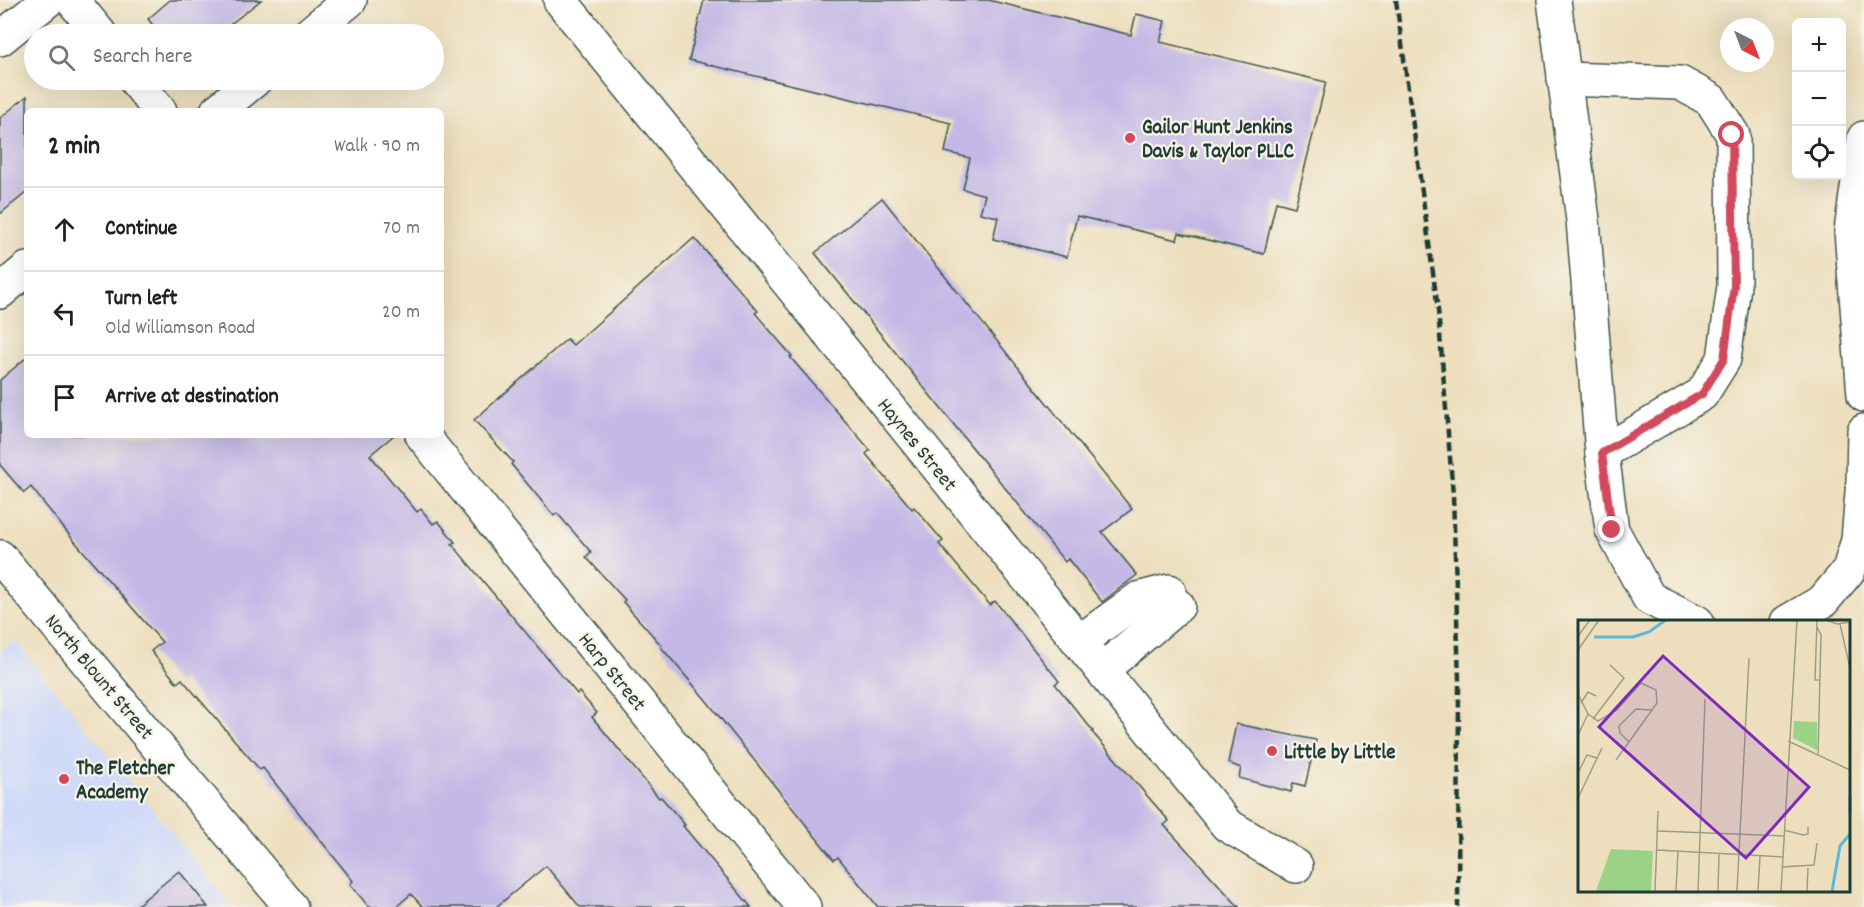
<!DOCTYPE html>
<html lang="en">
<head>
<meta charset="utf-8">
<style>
  :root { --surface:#fff; --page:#f6f6f6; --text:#202124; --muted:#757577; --line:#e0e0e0 }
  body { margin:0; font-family:Dekko,sans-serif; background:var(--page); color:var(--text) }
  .controls { position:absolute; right:18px; top:18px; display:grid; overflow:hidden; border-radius:9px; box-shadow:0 6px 24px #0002 }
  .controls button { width:54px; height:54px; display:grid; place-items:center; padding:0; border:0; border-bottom:2px solid var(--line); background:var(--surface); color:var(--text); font:30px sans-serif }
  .compass { position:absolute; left:1720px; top:18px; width:54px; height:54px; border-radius:50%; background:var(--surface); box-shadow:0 6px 24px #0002; rotate:138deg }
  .stop { position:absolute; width:18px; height:18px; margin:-14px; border:4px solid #d1495b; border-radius:50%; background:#fff }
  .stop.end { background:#d1495b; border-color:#fff; box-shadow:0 2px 6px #0008 }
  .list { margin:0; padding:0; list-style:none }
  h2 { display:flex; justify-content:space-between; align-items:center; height:78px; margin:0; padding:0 24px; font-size:26px }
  h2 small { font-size:20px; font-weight:400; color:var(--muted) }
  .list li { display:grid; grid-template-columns:39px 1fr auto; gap:18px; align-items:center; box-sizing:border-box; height:84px; padding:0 24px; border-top:2px solid var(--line) }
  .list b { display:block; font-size:22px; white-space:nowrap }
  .list p { margin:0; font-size:20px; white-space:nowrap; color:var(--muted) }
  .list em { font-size:20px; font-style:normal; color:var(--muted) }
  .icon { flex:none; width:33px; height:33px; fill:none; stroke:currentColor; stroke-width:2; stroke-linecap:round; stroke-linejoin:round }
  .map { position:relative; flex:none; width:1864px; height:907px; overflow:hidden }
  .search { position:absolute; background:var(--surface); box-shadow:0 6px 24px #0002; left:24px; top:24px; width:420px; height:66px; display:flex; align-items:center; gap:15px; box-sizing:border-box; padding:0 21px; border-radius:33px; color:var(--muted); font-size:22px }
  .panel { position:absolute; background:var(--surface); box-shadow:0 6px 24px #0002; left:24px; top:108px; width:420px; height:330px; border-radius:9px }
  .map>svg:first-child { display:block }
</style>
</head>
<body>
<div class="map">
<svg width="1864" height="907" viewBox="0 0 1864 907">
  <rect width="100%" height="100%" fill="#f7f3e8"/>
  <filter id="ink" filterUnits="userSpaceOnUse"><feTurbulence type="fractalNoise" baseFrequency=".0167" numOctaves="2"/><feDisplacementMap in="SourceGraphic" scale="12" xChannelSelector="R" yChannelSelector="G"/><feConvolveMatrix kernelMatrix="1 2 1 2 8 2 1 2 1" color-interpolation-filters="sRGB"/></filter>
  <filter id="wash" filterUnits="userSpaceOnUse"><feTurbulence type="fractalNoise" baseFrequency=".008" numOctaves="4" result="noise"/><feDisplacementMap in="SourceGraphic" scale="24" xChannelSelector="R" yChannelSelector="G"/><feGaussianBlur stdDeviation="1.35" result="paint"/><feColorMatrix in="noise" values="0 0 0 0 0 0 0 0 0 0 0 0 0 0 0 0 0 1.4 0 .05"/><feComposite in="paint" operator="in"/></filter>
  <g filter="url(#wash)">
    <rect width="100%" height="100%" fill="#eddfbe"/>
    <polygon fill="#cfdaf9" points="14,640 233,907 0,907 0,652"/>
    <g id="blocks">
      <g fill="#c3b8e6">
        <polygon points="170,0 261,0 218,34 160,34 148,19"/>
        <polygon points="704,0 988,0 1131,35 1136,14 1165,21 1160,42 1326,82 1295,207 1276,202 1264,254 1179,233 1177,240 1077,216 1067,257 993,239 998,217 980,213 985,195 963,189 970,158 945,152 951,123 689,60"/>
        <polygon points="27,96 27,192 0,214 0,118"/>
        <polygon points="882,198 1132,509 1102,532 1137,575 1102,602 1068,559 1065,562 815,253"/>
        <polygon points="694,238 758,311 755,313 792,356 790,357 870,450 866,454 912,509 914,507 943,541 939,544 990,605 995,601 1059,681 1055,684 1093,731 1092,732 1169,821 1164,825 1239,907 878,907 838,857 834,860 706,700 661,647 662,646 623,602 625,600 586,557 591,552 557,513 554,516 511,464 513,462 474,420 567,339 573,345"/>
        <polygon points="27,357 27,435 394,435 370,455 417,512 421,509 433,524 438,521 455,542 452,544 577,694 579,692 597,713 592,717 659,798 661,797 685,825 683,826 751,907 580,907 546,866 496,907 423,907 411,894 396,907 369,907 350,884 353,881 263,768 260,770 182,679 177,683 151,651 162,642 70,536 31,487 24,493 0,465 0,380"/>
        <polygon points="1236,724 1316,740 1305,786 1293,783 1291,792 1239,778 1241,768 1228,763"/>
        <polygon points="179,871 208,907 135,907"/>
      </g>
    </g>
  </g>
  <g filter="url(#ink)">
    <use href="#blocks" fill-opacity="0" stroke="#3e5549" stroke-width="1.5"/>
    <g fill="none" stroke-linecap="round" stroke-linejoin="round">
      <defs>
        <g id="minor">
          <polyline points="72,0 100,34"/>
          <polyline points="560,0 1227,825 1296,866"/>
          <polyline points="1554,0 1583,220 1602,453 1612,530 1649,598 1697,622"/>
          <polyline points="309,34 350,0"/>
          <polyline points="0,39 48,0"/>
          <polyline points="1564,79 1680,83 1711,100 1733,135 1734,286 1724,359 1702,394 1602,453"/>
          <polyline points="135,80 160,111"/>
          <polyline points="217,111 255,80"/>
          <polyline points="1864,138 1851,231 1864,395"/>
          <polyline points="0,292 27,269"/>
          <polyline points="422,435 804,907"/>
          <polyline points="0,557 291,907"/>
          <polyline points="1787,622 1823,601 1849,570 1858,540 1863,481 1864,431"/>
          <polyline points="1079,642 1138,599 1169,591"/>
          <polyline points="1102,670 1178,606"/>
        </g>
      </defs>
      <use href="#minor" stroke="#3e5549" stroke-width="36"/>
      <use href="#minor" stroke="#fff" stroke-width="33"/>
      <polyline stroke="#1f3d34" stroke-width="4.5" stroke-dasharray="9 4.5" stroke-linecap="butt" points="1396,0 1438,310 1453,495 1459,680 1458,907"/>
    </g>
  </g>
  <g fill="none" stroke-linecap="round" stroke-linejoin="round" filter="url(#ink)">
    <polyline stroke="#d1495b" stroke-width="8" points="1612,530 1602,453 1702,394 1724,359 1734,286 1732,135"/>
  </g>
  <g fill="#d1495b" stroke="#f7f3e8" stroke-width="2">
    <circle cx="1130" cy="138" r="6"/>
    <circle cx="1272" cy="751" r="6"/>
    <circle cx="64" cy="779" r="6"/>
  </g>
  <g text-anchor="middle" stroke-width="4.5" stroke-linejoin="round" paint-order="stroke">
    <g font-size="21" font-weight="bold" fill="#1f3d34" stroke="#f7f3e8" text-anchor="start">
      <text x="1142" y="133">Gailor Hunt Jenkins<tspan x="1142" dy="24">Davis &amp; Taylor PLLC</tspan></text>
      <text x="1284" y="758">Little by Little</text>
      <text x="76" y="774">The Fletcher<tspan x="76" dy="24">Academy</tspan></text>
    </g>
    <g font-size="21" fill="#1f3d34" stroke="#f7f3e8">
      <text transform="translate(918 444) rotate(51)" y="7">Haynes Street</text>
      <text transform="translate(613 671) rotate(51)" y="7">Harp Street</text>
      <text transform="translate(100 676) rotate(50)" y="7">North Blount Street</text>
    </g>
  </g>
  <g transform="translate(1578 620)">
    <rect width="272" height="272" fill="#eddfbe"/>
    <path d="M216 101 239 102V130L215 118ZM33 229 75 231 73 271H18Z" fill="#9ad386"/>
    <path fill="none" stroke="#5db7da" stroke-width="3" d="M16 17H55L71 12 88 0M272 176V194M254 271 262 226 272 214"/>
    <path fill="none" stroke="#9b9e87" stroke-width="1.5" d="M239 0 237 60H242M248 0 259 4 272 2M262 4 272 48M239 7 243 15 240 135M0 16 12 0M0 30 21 0M0 74 10 94 20 101 39 90 63 63 78 70 79 83 38 140M3 83 10 72 18 76M15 99 46 58 32 45M0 115 10 94M210 121 272 150M51 122 42 113 41 106 58 89 74 90M0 153 9 135 19 138M0 178 24 128M206 210 225 215 230 214V207M80 211 206 216M79 230 205 237M204 247 236 245 239 223M77 271 80 191M98 271 100 231M120 271 127 79M140 271 141 234M159 271 171 38M180 271 182 236M203 271 219 0M229 271 230 248"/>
    <path fill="#7b2cbf" fill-opacity="0.15" stroke="#7b2cbf" stroke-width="3" d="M85 36 231 167 168 238 21 107Z"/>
    <rect width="272" height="272" fill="none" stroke="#1f3d34" stroke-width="3"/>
  </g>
</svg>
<div class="controls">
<button>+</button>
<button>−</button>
<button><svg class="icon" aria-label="locate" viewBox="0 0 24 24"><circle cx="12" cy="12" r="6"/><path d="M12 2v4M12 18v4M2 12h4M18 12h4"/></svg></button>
</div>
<svg class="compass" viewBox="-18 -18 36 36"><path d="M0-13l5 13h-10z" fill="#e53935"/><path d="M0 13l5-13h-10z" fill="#757577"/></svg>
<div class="stop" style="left:1732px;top:135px"></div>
<div class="stop end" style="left:1612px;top:530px"></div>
<div class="search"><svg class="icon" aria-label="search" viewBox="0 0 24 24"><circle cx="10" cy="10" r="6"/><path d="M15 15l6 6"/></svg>Search here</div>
<section class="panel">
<h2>2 min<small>Walk · 90 m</small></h2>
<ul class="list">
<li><svg class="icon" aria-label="ahead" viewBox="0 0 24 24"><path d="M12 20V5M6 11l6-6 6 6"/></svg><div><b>Continue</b></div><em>70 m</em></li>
<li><svg class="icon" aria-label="left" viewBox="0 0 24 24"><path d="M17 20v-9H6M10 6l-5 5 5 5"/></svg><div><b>Turn left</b><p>Old Williamson Road</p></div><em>20 m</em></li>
<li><svg class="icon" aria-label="arrive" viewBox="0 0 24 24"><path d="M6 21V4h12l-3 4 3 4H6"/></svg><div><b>Arrive at destination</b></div></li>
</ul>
</section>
</div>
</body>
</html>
